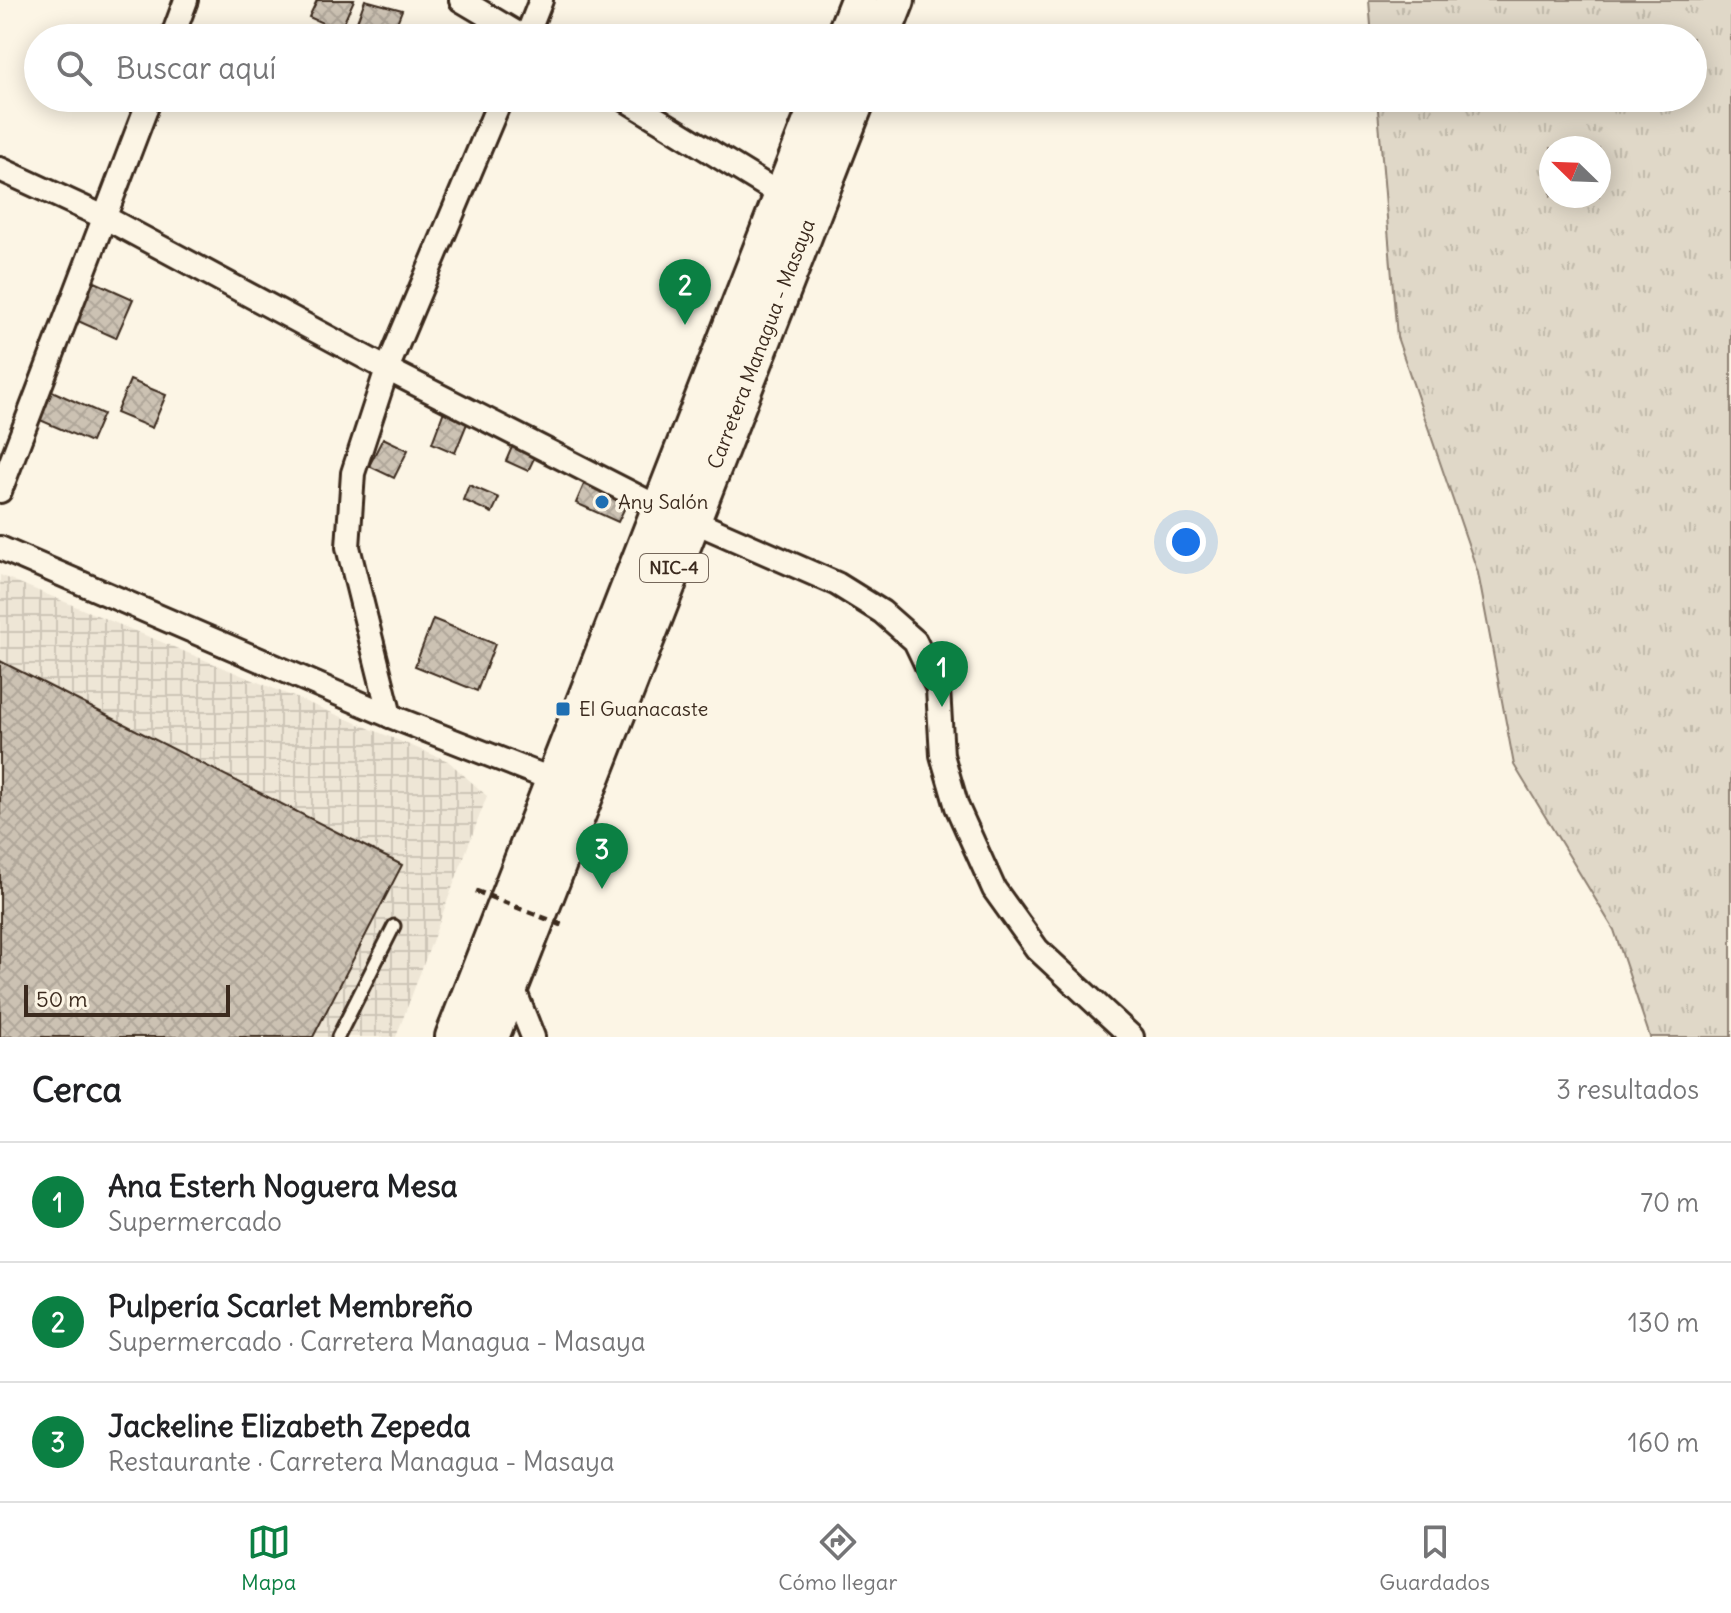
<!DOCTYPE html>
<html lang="es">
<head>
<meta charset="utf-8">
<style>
  :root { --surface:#fff; --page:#f2f2f2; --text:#202124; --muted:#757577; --line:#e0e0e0; --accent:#0b8043 }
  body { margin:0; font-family:Delius,sans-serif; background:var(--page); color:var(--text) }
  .compass { position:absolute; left:1539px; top:136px; width:72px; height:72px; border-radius:50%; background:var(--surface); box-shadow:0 4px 20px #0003; rotate:293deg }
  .scale { position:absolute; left:24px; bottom:20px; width:206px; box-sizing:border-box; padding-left:8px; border:4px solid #3b2a1e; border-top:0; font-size:22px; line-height:28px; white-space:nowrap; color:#3b2a1e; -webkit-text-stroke:6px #fcf5e5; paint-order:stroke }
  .you { position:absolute; left:1186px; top:542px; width:28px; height:28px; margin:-20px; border:6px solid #fff; border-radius:50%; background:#1a73e8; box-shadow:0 0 0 12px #1a73e833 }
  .badge { display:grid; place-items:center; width:52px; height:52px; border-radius:50%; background:var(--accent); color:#fff; font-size:26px; font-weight:700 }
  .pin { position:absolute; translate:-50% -66px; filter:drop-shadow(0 2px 4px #0008) }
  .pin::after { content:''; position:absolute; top:42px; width:28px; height:24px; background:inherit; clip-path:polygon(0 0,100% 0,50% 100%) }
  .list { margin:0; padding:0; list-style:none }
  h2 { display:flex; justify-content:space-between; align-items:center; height:104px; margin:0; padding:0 32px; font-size:34px }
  h2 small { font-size:26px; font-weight:400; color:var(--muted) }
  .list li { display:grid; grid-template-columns:52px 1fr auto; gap:24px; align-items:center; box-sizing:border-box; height:120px; padding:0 32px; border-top:2px solid var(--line) }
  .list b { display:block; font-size:30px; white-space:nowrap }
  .list p { margin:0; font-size:26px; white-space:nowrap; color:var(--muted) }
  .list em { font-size:26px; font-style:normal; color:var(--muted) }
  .icon { flex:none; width:44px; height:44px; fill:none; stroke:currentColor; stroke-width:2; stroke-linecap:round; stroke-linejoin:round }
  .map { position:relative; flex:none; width:1731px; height:1037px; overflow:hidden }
  .search { position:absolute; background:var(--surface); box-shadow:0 4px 20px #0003; left:24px; right:24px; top:24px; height:88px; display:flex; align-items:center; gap:20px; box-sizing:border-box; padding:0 28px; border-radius:44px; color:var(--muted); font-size:30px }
  .sheet { height:464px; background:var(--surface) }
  nav { display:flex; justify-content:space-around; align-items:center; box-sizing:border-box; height:112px; border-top:2px solid var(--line); background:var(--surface); font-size:22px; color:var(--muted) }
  nav a { display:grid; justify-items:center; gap:4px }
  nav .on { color:var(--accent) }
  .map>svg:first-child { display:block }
</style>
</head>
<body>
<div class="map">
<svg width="1731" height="1037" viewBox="0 0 1731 1037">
  <defs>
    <pattern id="industrial-grid" width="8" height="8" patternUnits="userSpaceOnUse" patternTransform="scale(2)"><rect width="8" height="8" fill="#eee6d6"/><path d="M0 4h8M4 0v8" fill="none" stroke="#cdc5b7"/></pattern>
    <pattern id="grass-tufts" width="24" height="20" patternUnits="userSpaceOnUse" patternTransform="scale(2)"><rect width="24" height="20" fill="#e0d8c8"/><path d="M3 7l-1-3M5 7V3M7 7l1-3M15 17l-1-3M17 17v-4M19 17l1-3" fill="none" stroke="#c1baab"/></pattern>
    <pattern id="building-cross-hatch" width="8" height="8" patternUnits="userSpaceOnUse" patternTransform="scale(2)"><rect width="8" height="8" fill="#ccc2b3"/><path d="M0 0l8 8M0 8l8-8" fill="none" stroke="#b0a79a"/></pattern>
  </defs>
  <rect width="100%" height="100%" fill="#fcf5e5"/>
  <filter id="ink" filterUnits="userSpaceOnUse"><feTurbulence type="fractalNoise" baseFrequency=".0125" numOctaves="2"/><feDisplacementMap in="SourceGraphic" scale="16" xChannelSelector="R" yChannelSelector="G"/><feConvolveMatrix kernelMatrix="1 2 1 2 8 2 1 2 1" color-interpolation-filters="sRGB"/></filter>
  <g filter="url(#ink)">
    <polygon fill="url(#industrial-grid)" points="0,575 448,761 487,796 396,1037 0,1037"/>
    <path fill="url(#grass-tufts)" stroke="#8e8173" stroke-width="2" fill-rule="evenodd" d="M1369 0H1731V1037H1650L1614 930 1514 765 1478 573 1397 337 1377 98H1693V38H1372ZM1551 148H1599V196H1551Z"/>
    <g fill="url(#building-cross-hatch)" stroke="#3b2a1e" stroke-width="2">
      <polygon points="317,0 354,0 340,31 309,17"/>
      <polygon points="365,0 402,10 391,38 351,38"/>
      <polygon points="416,28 440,38 412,38"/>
      <polygon points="86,278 133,299 116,338 69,317"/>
      <polygon points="130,380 166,395 152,428 116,413"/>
      <polygon points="52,391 103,414 91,442 40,420"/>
      <polygon points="444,411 468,421 455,453 432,443"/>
      <polygon points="383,438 408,450 394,478 369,466"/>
      <polygon points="515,440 538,450 528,471 506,461"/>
      <polygon points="585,482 628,501 618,522 576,503"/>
      <polygon points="469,485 499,498 492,513 463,500"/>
      <polygon points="433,619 495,644 477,691 415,666"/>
      <polygon points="0,661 402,865 313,1037 0,1037"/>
    </g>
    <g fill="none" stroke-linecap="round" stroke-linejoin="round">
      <defs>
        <polyline id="service" points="338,1037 394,926"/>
        <g id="minor">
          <polyline points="461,0 525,38"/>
          <polyline points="172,38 186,0"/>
          <polyline points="526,38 541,0"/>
          <polyline points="623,98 783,196"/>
          <polyline points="0,169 106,218 387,369 660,508"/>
          <polyline points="0,491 150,98"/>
          <polyline points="693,521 837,584 882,612 915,641 938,689 942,755 957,807 994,889 1037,949 1132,1037"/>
          <polyline points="0,548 390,716 556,781"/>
          <polyline points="390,716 348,547 353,473 387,369 501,98"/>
          <polyline points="511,982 533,1037"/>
        </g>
        <g id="trunk">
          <polyline points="844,38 859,0"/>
          <polyline points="881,38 896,0"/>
          <polyline points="454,1037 821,98"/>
          <polyline points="490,1037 857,98"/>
        </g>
      </defs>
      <use href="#service" stroke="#3b2a1e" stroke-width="17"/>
      <use href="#minor" stroke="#3b2a1e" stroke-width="28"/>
      <use href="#trunk" stroke="#3b2a1e" stroke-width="42"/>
      <use href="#service" stroke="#fcf5e5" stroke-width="11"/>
      <use href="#minor" stroke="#fcf5e5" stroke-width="22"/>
      <use href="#trunk" stroke="#fcf5e5" stroke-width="36"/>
      <polyline stroke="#3b2a1e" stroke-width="5" stroke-dasharray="8 6" stroke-linecap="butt" points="476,891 562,925"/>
    </g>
  </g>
  <g fill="#1f6fb2" stroke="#fcf5e5" stroke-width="3">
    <circle cx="602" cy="502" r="8"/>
    <rect x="555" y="701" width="16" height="16" rx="4"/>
  </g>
  <g text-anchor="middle" stroke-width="7" stroke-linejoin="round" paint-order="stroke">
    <rect fill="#fcf5e5" stroke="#75675a" stroke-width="2" x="640" y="554" width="68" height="28" rx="6"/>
    <g font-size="18" font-weight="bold" fill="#3b2a1e">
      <text x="674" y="574">NIC-4</text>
    </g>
    <g font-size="20" fill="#3b2a1e" stroke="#fcf5e5">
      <text transform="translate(761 344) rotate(-69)" y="7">Carretera Managua - Masaya</text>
    </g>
    <g font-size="20" fill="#3b2a1e" stroke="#fcf5e5" text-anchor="start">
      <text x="618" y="509">Any Salón</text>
      <text x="579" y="716">El Guanacaste</text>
    </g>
  </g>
</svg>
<svg class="compass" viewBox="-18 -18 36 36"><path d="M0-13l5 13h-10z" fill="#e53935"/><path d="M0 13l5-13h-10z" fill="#757577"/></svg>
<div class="scale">50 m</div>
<div class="you"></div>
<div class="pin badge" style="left:942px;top:707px">1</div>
<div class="pin badge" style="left:685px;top:325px">2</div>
<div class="pin badge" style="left:602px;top:889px">3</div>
<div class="search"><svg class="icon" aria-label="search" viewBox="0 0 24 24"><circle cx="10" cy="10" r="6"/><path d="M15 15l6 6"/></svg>Buscar aquí</div>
</div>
<section class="sheet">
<h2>Cerca<small>3 resultados</small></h2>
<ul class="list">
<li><span class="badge">1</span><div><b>Ana Esterh Noguera Mesa</b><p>Supermercado</p></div><em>70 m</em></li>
<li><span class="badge">2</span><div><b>Pulpería Scarlet Membreño</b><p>Supermercado · Carretera Managua - Masaya</p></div><em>130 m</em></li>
<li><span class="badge">3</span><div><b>Jackeline Elizabeth Zepeda</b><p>Restaurante · Carretera Managua - Masaya</p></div><em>160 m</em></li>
</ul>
</section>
<nav>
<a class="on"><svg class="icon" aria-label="map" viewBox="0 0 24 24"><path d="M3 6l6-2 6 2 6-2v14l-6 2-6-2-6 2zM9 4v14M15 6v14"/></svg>Mapa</a>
<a><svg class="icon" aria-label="directions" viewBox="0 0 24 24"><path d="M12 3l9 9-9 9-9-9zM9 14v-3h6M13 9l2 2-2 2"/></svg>Cómo llegar</a>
<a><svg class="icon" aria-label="saved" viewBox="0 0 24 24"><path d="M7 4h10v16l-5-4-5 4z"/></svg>Guardados</a>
</nav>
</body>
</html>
